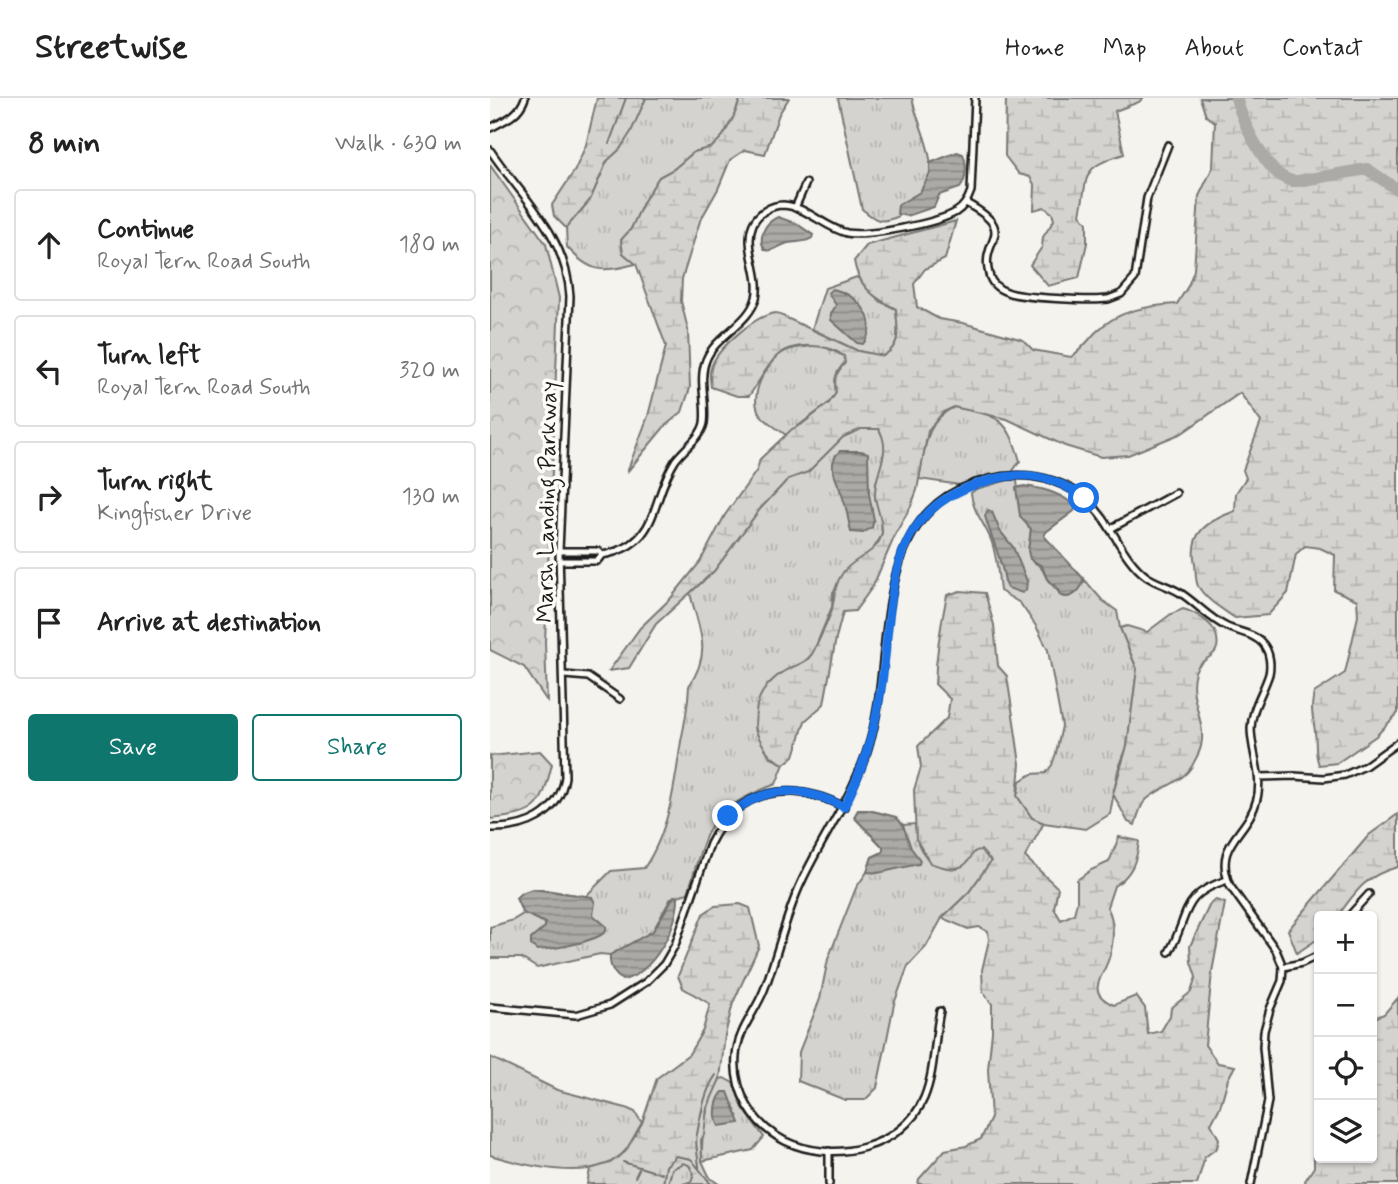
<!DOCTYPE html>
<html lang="en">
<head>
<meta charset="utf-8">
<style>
  :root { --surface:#fff; --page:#f6f6f6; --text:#222; --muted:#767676; --line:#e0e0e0; --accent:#0f766e }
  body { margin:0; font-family:Mynerve,sans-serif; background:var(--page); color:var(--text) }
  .controls { position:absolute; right:21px; bottom:21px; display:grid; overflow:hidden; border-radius:7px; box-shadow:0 2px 5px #0004 }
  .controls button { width:63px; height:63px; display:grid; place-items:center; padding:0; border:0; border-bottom:2px solid var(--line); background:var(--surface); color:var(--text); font:35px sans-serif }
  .stop { position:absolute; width:21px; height:21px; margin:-16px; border:5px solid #1a73e8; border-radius:50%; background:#fff }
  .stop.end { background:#1a73e8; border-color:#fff; box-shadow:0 2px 7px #0008 }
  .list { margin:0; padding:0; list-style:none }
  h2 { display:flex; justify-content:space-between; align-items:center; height:91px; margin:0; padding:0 28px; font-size:30px }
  h2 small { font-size:23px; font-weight:400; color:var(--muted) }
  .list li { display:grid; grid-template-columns:46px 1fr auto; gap:21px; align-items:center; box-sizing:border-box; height:112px; margin:0 14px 14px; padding:0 14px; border:2px solid var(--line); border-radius:7px }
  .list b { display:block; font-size:26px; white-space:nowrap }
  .list p { margin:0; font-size:23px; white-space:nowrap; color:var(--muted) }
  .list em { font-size:23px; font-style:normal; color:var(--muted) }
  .actions { display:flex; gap:14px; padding:21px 28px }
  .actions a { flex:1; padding:16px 0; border:2px solid var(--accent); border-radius:7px; text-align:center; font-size:24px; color:var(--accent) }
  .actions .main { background:var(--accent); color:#fff }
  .icon { flex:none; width:38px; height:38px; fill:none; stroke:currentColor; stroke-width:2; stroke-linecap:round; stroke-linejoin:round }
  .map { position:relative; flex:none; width:908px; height:1086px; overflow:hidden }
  header { display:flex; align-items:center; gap:42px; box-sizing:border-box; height:98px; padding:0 35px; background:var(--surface); border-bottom:2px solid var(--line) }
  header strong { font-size:33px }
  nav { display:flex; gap:38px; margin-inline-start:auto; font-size:24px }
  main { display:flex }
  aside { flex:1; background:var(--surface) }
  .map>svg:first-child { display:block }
</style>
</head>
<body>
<header>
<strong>Streetwise</strong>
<nav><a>Home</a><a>Map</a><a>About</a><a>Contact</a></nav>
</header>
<main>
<aside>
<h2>8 min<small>Walk · 630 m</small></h2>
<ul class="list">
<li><svg class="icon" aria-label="ahead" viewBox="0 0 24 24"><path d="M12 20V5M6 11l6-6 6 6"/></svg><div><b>Continue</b><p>Royal Tern Road South</p></div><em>180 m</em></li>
<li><svg class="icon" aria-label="left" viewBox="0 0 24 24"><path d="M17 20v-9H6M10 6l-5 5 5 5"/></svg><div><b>Turn left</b><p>Royal Tern Road South</p></div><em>320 m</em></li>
<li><svg class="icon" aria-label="right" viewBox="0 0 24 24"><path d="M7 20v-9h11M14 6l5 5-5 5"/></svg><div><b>Turn right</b><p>Kingfisher Drive</p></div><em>130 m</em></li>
<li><svg class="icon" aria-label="arrive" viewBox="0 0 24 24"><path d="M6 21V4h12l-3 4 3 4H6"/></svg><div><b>Arrive at destination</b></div></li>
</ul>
<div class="actions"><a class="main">Save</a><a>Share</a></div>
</aside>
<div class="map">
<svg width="908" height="1086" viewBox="0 0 908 1086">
  <defs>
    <pattern id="grass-tufts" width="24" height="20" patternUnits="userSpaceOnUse" patternTransform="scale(1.75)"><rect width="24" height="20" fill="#d4d3cf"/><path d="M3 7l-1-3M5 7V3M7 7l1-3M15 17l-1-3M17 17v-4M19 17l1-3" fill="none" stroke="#b5b5b1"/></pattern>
    <pattern id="forest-crowns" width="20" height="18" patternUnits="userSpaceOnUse" patternTransform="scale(1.75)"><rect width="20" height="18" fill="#d4d3cf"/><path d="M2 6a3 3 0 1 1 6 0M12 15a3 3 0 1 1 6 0" fill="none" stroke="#b5b5b1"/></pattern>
    <pattern id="wetland-marsh" width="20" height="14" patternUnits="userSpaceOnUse" patternTransform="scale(1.75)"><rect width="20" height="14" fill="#d4d3cf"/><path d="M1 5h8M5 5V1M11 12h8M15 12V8" fill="none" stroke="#b5b5b1"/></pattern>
    <pattern id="water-rules" width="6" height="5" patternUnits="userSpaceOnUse" patternTransform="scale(1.75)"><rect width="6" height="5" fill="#abaaa6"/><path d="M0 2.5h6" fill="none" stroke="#8a8a86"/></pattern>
  </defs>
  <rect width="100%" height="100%" fill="#f4f3ee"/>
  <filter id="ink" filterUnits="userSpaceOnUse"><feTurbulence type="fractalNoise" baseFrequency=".0143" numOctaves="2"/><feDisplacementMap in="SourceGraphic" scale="14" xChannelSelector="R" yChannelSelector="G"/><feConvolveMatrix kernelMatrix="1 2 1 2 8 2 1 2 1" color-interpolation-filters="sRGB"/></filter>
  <g filter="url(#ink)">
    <g fill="url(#grass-tufts)" stroke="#787876" stroke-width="2">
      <path d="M156 0H251L243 20 233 38 222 50 204 54 184 71 169 79 154 103 141 131 131 142 133 155 146 166C112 174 101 176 77 149L76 130 100 102 117 63 130 51Z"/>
      <path d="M348 0H422C428 32 457 72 428 100 423 104 414 107 408 110L409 118C391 126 386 123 372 111Z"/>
      <path d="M367 179 391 204 406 211C407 230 413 247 393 258L368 253 322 231 335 190Z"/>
      <path d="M331 247 354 258 355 264C345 276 344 280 346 295L339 305 296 337C288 331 276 324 270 316 257 297 279 258 298 252 308 248 321 249 331 247Z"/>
      <path d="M464 309C508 318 517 318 530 363L522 374 470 387 429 381C435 353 434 323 464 309Z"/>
      <path d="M371 331H389L396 345 390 374 386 384 385 400 391 419 392 437 382 453 368 462 343 494 342 509 323 555 314 565 299 571 264 630 281 660 294 666 286 686C262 695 231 708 219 732 210 748 204 777 198 795L181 800 163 833 120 857 110 856 47 870 31 860H0V829L23 822 33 816 26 800C40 784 76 797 96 798L121 773 154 770C179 734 185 686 191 643 195 625 198 607 199 588 223 552 209 533 200 495L224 473 270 411 298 381 318 374 353 339Z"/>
      <path d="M522 381 527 383 532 421 541 431 539 447 542 463C556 470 552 476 560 485 565 490 568 492 571 498 583 502 588 492 594 484L593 480 612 502 627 513 630 530 647 571 637 649 628 672 620 716 596 731 554 725 542 720 527 698 530 683 542 676 556 675 562 667 566 655 572 628 558 552 546 528 530 505 510 493C508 475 507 458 501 442 495 426 482 412 481 395L486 391Z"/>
      <path d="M368 712C383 712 403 716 413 727L425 726C426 754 438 770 467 771L487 751 491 752 501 763 479 794 452 820 436 849 418 868 404 906 387 990 375 1002H355L308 983 309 954 330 901 338 861 366 790 377 774 382 759 393 754V749L364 719Z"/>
      <path d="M0 959 67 992 136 1010 145 1014 152 1025C146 1034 142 1045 135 1053 107 1086 36 1068 0 1057Z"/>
      <path d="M234 980 243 985 253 1010 274 1039 263 1052 212 1063C211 1035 216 1006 230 981Z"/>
      <polygon points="193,1065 199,1067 204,1077 202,1083 193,1086 178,1086 182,1071"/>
    </g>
    <g fill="url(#forest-crowns)" stroke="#787876" stroke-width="2">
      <polygon points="0,67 56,146 69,200 55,544 57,603 34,569 0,552"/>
      <path d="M50 653 62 666C51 712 47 716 0 721V658Z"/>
    </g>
    <g fill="url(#wetland-marsh)" stroke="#787876" stroke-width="2">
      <polygon points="107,0 156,0 141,34 130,51 117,63 100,102 76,130 64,118 62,107 85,72 96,47"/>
      <polygon points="251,0 299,0 289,16 275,56 255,52 240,62 228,91 210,123 192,181 191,203 198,232 200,290 192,314 175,328 137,374 158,318 176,248 146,166 133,155 131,142 141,131 154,103 169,79 184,71 204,54 222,49 233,38 243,20"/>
      <path d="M516 0H653L649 4 625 13 634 56C589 70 599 76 590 116L597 125V145L589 180 558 188 540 167 552 149 553 139 564 122 562 115 554 109 544 112 545 88 540 79 529 76 515 58Z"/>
      <path d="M710 0H908V615L886 638 847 665 829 667C824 654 827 646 825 634 823 616 820 614 824 595L855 575 868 518 867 502 844 492 845 457 830 450 815 448 806 456 798 495 778 517 745 520C732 511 716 502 708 488 705 482 706 473 705 466 698 434 718 423 745 413L746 395 756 380 753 372 771 324 750 295 692 335 638 357 611 359 575 348 517 321 464 309 453 314 438 333 427 392 421 408 406 435 383 488 365 513 353 514 346 540 334 606 315 623 304 658 294 666C280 660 276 653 269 640 264 630 265 625 266 614 267 595 283 578 301 570 309 566 317 564 322 556 326 549 340 519 342 511 345 498 344 488 352 476 362 459 388 457 392 435 393 422 386 410 385 398 384 372 403 357 389 331H371L353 339 318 374 298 381 270 411 224 473 166 526 139 570 119 573 150 530 181 500 210 464 235 417 267 372 270 361 302 331 311 327 339 305 346 295C344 280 345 276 355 265L354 258C336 245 301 243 285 260 275 271 268 286 259 298H247L221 289C220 281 219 274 222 267 229 249 267 216 286 215L368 253 393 258C413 247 407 230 406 211 384 200 368 188 364 163L377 147 466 123 455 161 435 171 424 186 427 209 449 221 473 225 533 242 543 252 581 259C591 252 597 244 605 235 627 212 657 208 687 206L698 188 704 172 709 98 723 69 725 24 716 18Z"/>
      <path d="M470 493 495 495 504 527 508 568 517 578 524 624 530 666 527 698 542 720 554 725 535 759 568 790 564 810 571 822 584 816 587 804V782L601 772 619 764 629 739 649 743C647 763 641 778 624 788L617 809C625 822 624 845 619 860 613 880 594 894 624 907L646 898 655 910 658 936 671 933 680 918 681 910 701 894 706 879 701 864 700 848 720 806 726 802 735 805 722 874 715 947 728 965 745 968 738 981 730 1009 721 1026 729 1041 727 1050 715 1059 707 1086H428L429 1081 455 1052 476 1048 491 1041 501 1020 498 971 502 934V906L493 894 492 872 499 842 498 834 489 829 478 831 452 820 479 794 501 763 491 752C482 753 484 755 479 762 470 776 452 769 440 765L426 741 424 692 431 669 428 648 457 620 460 601 445 586C446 557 451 525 457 497Z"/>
      <path d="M693 511C704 514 722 524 726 536 734 562 710 557 705 574 697 598 717 624 711 648 710 654 705 662 702 668 691 686 669 689 655 703 650 708 647 720 645 727L638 724 623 696 637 648 647 571 630 530 637 528 657 534 681 516Z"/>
      <path d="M908 716V769C876 777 866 793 848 818H829V840L807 855 798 832 879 737Z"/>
      <polygon points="250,806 260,810 269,848 243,905 235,937 230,981 217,1010 214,1037 211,1042 212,1063 220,1080 229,1086 200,1086 204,1076 199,1067 193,1065 182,1071 178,1086 97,1086 100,1071 120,1065 135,1054 152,1025 167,980 199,956 213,932 220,906 193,890 188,878 213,816 225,808"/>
      <polygon points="908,900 908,1086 816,1086 815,1083 824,1069 824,1057 829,1053 829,1060 882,1060 882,921 894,916"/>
    </g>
    <g fill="url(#water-rules)" stroke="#72716f" stroke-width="2">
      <path d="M467 54 473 56C477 66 477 81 470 90L449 97 444 109 417 118 407 116 408 107 430 94 440 75V65Z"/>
      <path d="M288 119 307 126 323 137 322 140C315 145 307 143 298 145 288 148 284 154 275 152 267 140 275 124 288 119Z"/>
      <path d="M342 191C366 195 392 222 373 246L367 245 341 222V216L346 207 338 195Z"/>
      <path d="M350 353H371L378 355 379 396 384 422 382 429 373 435 361 434C358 422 357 411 353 400 349 384 334 367 350 353Z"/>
      <path d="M534 388C552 390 573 396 586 409L584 413 556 434 554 438 593 480C593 491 582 503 570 497L567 489 557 481 552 468 540 461 538 453 541 431 530 418 526 390Z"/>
      <path d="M498 412 502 414 510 433 523 449 537 483 536 492 532 495 518 490 515 484C512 461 501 440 495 418Z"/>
      <polygon points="368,712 378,712 406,719 413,727 421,750 430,762 429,766 388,775 377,774 382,759 393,754 393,749 364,719"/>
      <path d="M42 791 102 799 105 805 103 817 116 828V833C106 844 63 851 47 852L41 847V841L55 829V825L33 815 26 800 31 795Z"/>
      <path d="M184 798 188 799C189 827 162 878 132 882 124 876 119 867 120 857L163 833Z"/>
      <path d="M233 994H238L250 1025 229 1028C223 1018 226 1001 233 994Z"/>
    </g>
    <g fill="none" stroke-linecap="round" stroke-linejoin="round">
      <g stroke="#72716f" stroke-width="2">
        <polyline points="119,46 136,0"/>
        <polyline points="133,1064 172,1076"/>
        <path d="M209 1070C209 1061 204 1044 207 1036 211 1016 214 994 226 977"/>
        <polyline points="145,1079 149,1071"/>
        <polyline points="173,1086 176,1068 186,1058 201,1061 221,1086"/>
      </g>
      <path stroke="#abaaa6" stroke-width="12" d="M746 0C753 24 779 86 808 83L877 71 908 92"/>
      <defs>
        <g id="minor">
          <path d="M0 30C16 22 29 17 35 0"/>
          <path d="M0 52C33 101 76 136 80 198L69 453 75 679C69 718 34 731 0 730"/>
          <path d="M476 105C531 135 489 140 499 176 501 185 508 191 517 194 530 200 602 203 618 201L631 196 645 180 657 100 678 47"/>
          <polyline points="305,110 316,85"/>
          <polyline points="620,431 686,395"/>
          <polyline points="69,453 109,453 112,457"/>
          <path d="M69 463H107L112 457C171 446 159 404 185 363 193 351 211 340 214 325 217 304 208 282 216 262 226 237 259 226 266 200 272 176 253 149 263 126 268 115 281 107 293 107 316 108 335 130 357 135 377 139 448 125 466 114 474 109 478 102 481 93L485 0"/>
          <polyline points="74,577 98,579 130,601"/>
          <polyline points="769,679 804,678 834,680 855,677 875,668 907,645"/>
          <polyline points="859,818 879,796"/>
          <path d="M679 854C700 818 689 797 737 782"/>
          <polyline points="793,869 812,865 829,857"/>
          <path d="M0 909 86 917 120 907 156 884 174 866 185 847 220 746C248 689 302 682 354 709"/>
          <path d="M450 913C444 941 445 974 434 1000 413 1051 342 1066 295 1043 263 1027 243 993 246 958 248 932 265 915 274 892 288 856 295 819 311 785 334 735 366 695 381 640 403 562 382 434 468 392 519 368 578 372 613 420 626 438 637 464 656 478 667 486 680 488 692 496 707 506 720 521 737 529 749 534 765 536 773 546 780 554 781 567 779 576 773 595 762 609 761 630 761 654 773 676 767 701 758 737 722 745 740 788L786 852 793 869 792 883 780 911 774 933 773 949 778 1003 761 1086"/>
          <polyline points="339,1086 339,1053"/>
        </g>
      </defs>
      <use href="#minor" stroke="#1c1c1c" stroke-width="10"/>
      <use href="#minor" stroke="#fdfcf7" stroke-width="5"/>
    </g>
  </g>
  <g fill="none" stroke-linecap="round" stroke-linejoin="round" filter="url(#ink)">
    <path stroke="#1a73e8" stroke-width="9" d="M238 718C275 686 313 688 354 709 372 674 384 636 390 597 406 504 387 409 504 381 538 373 566 379 594 400"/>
  </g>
  <g text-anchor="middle" stroke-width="7" stroke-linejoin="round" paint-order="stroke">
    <g font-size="23" fill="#1c1c1c" stroke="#fdfcf7">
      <text transform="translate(56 404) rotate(-89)" y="8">Marsh Landing Parkway</text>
    </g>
  </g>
</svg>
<div class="controls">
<button>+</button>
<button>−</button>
<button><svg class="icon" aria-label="locate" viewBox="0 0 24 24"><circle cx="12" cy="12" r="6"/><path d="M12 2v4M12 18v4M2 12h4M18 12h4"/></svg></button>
<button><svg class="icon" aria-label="layers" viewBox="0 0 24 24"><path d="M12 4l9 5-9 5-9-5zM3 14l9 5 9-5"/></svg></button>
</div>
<div class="stop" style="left:594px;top:400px"></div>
<div class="stop end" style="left:238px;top:718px"></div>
</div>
</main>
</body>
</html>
